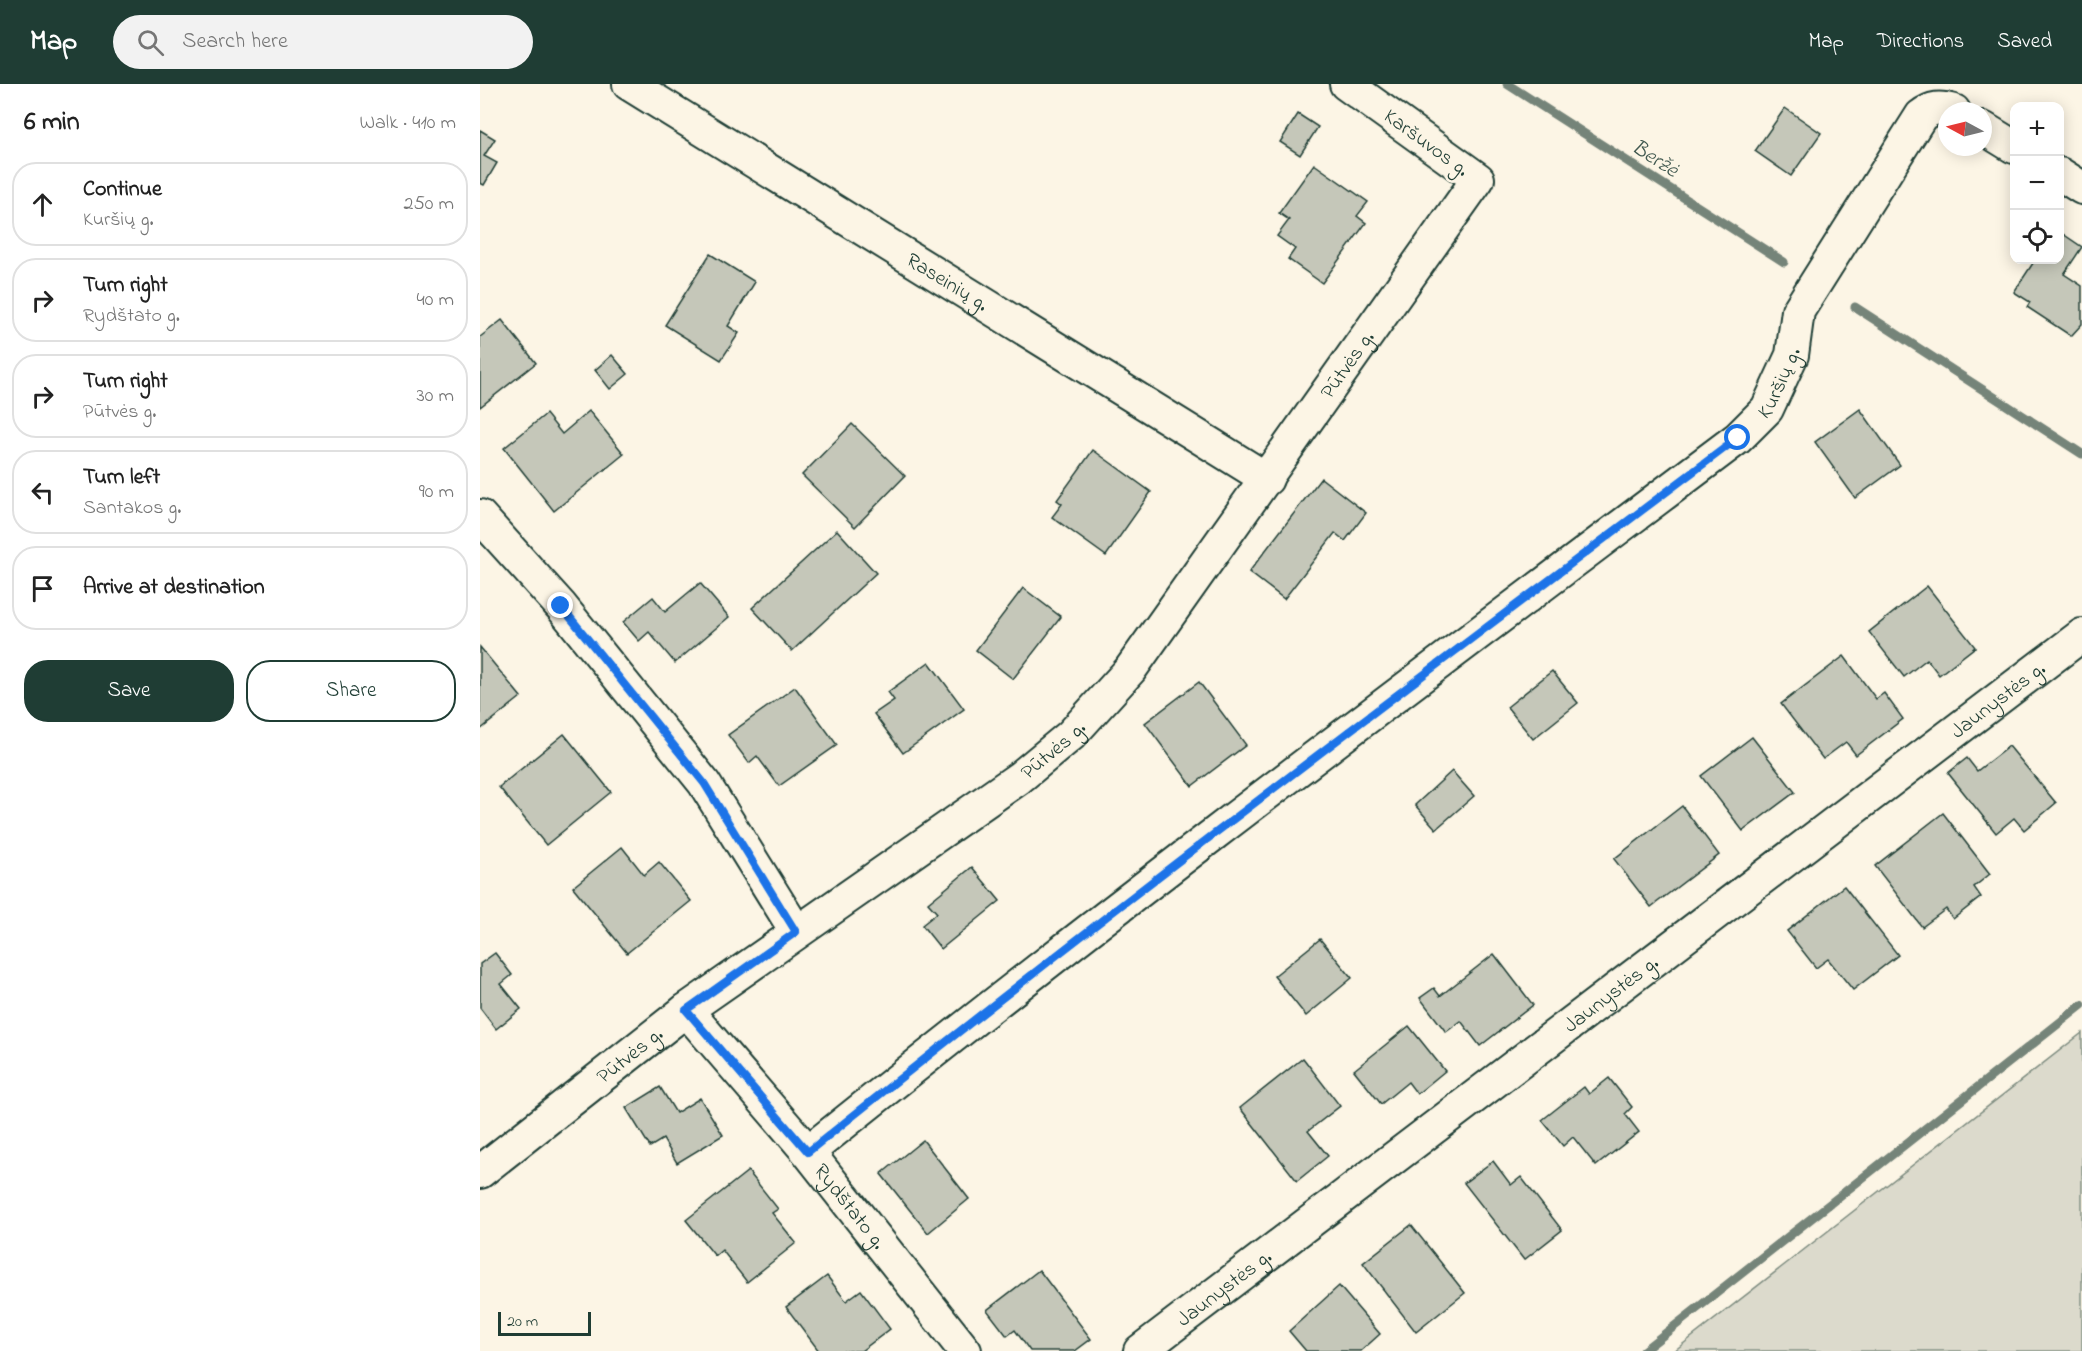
<!DOCTYPE html>
<html lang="en">
<head>
<meta charset="utf-8">
<style>
  :root { --surface:#fff; --page:#f2f2f2; --text:#222; --muted:#767676; --line:#e0e0e0; --accent:#1f3d34 }
  body { margin:0; font-family:"Indie Flower",sans-serif; background:var(--page); color:var(--text) }
  .controls { position:absolute; right:18px; top:18px; display:grid; overflow:hidden; border-radius:12px; box-shadow:0 3px 15px #0003 }
  .controls button { width:54px; height:54px; display:grid; place-items:center; padding:0; border:0; border-bottom:2px solid var(--line); background:var(--surface); color:var(--text); font:30px sans-serif }
  .compass { position:absolute; left:1458px; top:18px; width:54px; height:54px; border-radius:50%; background:var(--surface); box-shadow:0 3px 15px #0003; rotate:277deg }
  .scale { position:absolute; left:18px; bottom:15px; width:93px; box-sizing:border-box; padding-left:6px; border:3px solid #1f3d34; border-top:0; font-size:16px; line-height:21px; white-space:nowrap; color:#1f3d34; -webkit-text-stroke:4px #fcf5e5; paint-order:stroke }
  .stop { position:absolute; width:18px; height:18px; margin:-14px; border:4px solid #1a73e8; border-radius:50%; background:#fff }
  .stop.end { background:#1a73e8; border-color:#fff; box-shadow:0 2px 6px #0008 }
  .list { margin:0; padding:0; list-style:none }
  h2 { display:flex; justify-content:space-between; align-items:center; height:78px; margin:0; padding:0 24px; font-size:26px }
  h2 small { font-size:20px; font-weight:400; color:var(--muted) }
  .list li { display:grid; grid-template-columns:39px 1fr auto; gap:18px; align-items:center; box-sizing:border-box; height:84px; margin:0 12px 12px; padding:0 12px; border:2px solid var(--line); border-radius:24px }
  .list b { display:block; font-size:22px; white-space:nowrap }
  .list p { margin:0; font-size:20px; white-space:nowrap; color:var(--muted) }
  .list em { font-size:20px; font-style:normal; color:var(--muted) }
  .actions { display:flex; gap:12px; padding:18px 24px }
  .actions a { flex:1; padding:14px 0; border:2px solid var(--accent); border-radius:24px; text-align:center; font-size:21px; color:var(--accent) }
  .actions .main { background:var(--accent); color:#fff }
  .icon { flex:none; width:33px; height:33px; fill:none; stroke:currentColor; stroke-width:2; stroke-linecap:round; stroke-linejoin:round }
  .map { position:relative; flex:none; width:1602px; height:1267px; overflow:hidden }
  header { display:flex; align-items:center; gap:36px; box-sizing:border-box; height:84px; padding:0 30px; background:var(--accent); color:#fff }
  header strong { font-size:28px }
  nav { display:flex; gap:33px; margin-inline-start:auto; font-size:21px }
  .search { width:420px; height:54px; background:var(--page); display:flex; align-items:center; gap:15px; box-sizing:border-box; padding:0 21px; border-radius:33px; color:var(--muted); font-size:22px }
  main { display:flex }
  aside { flex:1; background:var(--surface) }
  .map>svg:first-child { display:block }
</style>
</head>
<body>
<header>
<strong>Map</strong>
<div class="search"><svg class="icon" aria-label="search" viewBox="0 0 24 24"><circle cx="10" cy="10" r="6"/><path d="M15 15l6 6"/></svg>Search here</div>
<nav><a>Map</a><a>Directions</a><a>Saved</a></nav>
</header>
<main>
<aside>
<h2>6 min<small>Walk · 410 m</small></h2>
<ul class="list">
<li><svg class="icon" aria-label="ahead" viewBox="0 0 24 24"><path d="M12 20V5M6 11l6-6 6 6"/></svg><div><b>Continue</b><p>Kuršių g.</p></div><em>250 m</em></li>
<li><svg class="icon" aria-label="right" viewBox="0 0 24 24"><path d="M7 20v-9h11M14 6l5 5-5 5"/></svg><div><b>Turn right</b><p>Rydštato g.</p></div><em>40 m</em></li>
<li><svg class="icon" aria-label="right" viewBox="0 0 24 24"><path d="M7 20v-9h11M14 6l5 5-5 5"/></svg><div><b>Turn right</b><p>Pūtvės g.</p></div><em>30 m</em></li>
<li><svg class="icon" aria-label="left" viewBox="0 0 24 24"><path d="M17 20v-9H6M10 6l-5 5 5 5"/></svg><div><b>Turn left</b><p>Santakos g.</p></div><em>90 m</em></li>
<li><svg class="icon" aria-label="arrive" viewBox="0 0 24 24"><path d="M6 21V4h12l-3 4 3 4H6"/></svg><div><b>Arrive at destination</b></div></li>
</ul>
<div class="actions"><a class="main">Save</a><a>Share</a></div>
</aside>
<div class="map">
<svg width="1602" height="1267" viewBox="0 0 1602 1267">
  <rect width="100%" height="100%" fill="#fcf5e5"/>
  <filter id="ink" filterUnits="userSpaceOnUse"><feTurbulence type="fractalNoise" baseFrequency=".0167" numOctaves="2"/><feDisplacementMap in="SourceGraphic" scale="12" xChannelSelector="R" yChannelSelector="G"/><feConvolveMatrix kernelMatrix="1 2 1 2 8 2 1 2 1" color-interpolation-filters="sRGB"/></filter>
  <g filter="url(#ink)">
    <polygon fill="#dcdacc" stroke="#7e8c80" stroke-width="1.5" points="1602,949 1602,1267 1194,1267"/>
    <g fill="none" stroke-linecap="round" stroke-linejoin="round">
      <g stroke="#758479" stroke-width="9">
        <polyline points="1027,0 1304,178"/>
        <polyline points="1375,223 1602,370"/>
        <polyline points="1163,1267 1602,921"/>
      </g>
    </g>
    <g fill="#c5c7b9" stroke="#1f3d34" stroke-width="1.5">
      <polygon points="1305,24 1341,49 1311,92 1275,67"/>
      <polygon points="818,30 838,43 820,71 800,58"/>
      <polygon points="0,46 15,55 4,72 17,79 4,101 0,99"/>
      <polygon points="834,80 888,118 877,132 886,139 842,199 808,175 815,165 797,152 809,136 799,129"/>
      <polygon points="1580,148 1602,163 1584,190 1602,202 1602,240 1591,252 1547,223 1550,218 1534,208 1555,176 1580,176"/>
      <polygon points="230,170 275,198 248,242 259,249 241,276 185,241"/>
      <polygon points="22,236 56,279 0,323 0,253"/>
      <polygon points="132,271 148,290 130,305 115,286"/>
      <polygon points="1380,325 1420,381 1375,414 1335,358"/>
      <polygon points="109,327 144,370 74,427 24,364 66,330 82,350"/>
      <polygon points="372,340 425,392 375,443 322,391"/>
      <polygon points="613,366 671,408 626,472 572,433 582,420 577,416"/>
      <polygon points="841,394 886,429 865,457 855,449 804,515 769,488"/>
      <polygon points="357,446 396,489 312,567 272,524"/>
      <polygon points="220,499 249,533 195,579 169,548 159,557 143,538 173,513 185,528"/>
      <polygon points="1447,502 1495,563 1459,591 1447,575 1424,593 1389,548"/>
      <polygon points="543,504 581,533 533,595 496,566"/>
      <polygon points="0,563 41,613 0,646"/>
      <polygon points="1364,572 1396,615 1404,609 1423,635 1376,671 1366,658 1343,675 1301,620"/>
      <polygon points="449,578 484,625 423,669 394,630 414,616 408,608"/>
      <polygon points="1072,587 1098,619 1053,655 1027,623"/>
      <polygon points="719,598 766,661 712,702 665,639"/>
      <polygon points="315,603 357,661 299,702 277,672 269,679 248,651"/>
      <polygon points="84,650 131,708 66,761 19,703"/>
      <polygon points="1272,653 1315,708 1263,747 1221,692"/>
      <polygon points="1529,662 1576,719 1544,746 1534,734 1516,749 1468,689 1487,674 1497,687"/>
      <polygon points="972,687 994,712 956,745 935,721"/>
      <polygon points="1202,722 1239,771 1171,823 1134,775"/>
      <polygon points="1463,729 1510,790 1494,803 1501,813 1473,835 1466,825 1442,843 1395,782"/>
      <polygon points="142,763 164,791 179,778 211,817 147,869 93,803"/>
      <polygon points="492,783 520,817 461,865 442,841 457,829 448,819"/>
      <polygon points="1364,802 1418,871 1373,906 1348,875 1336,884 1307,847"/>
      <polygon points="840,855 872,894 826,932 794,892"/>
      <polygon points="15,869 32,891 21,900 41,925 16,945 0,924 0,880"/>
      <polygon points="1014,870 1053,921 1000,962 981,937 966,948 940,914 954,904 960,912"/>
      <polygon points="929,942 965,987 937,1010 928,998 901,1020 874,986"/>
      <polygon points="823,974 860,1022 828,1047 848,1072 817,1097 760,1024"/>
      <polygon points="1129,994 1152,1023 1145,1030 1159,1048 1116,1082 1093,1053 1083,1062 1062,1036 1104,1003 1109,1010"/>
      <polygon points="180,1003 196,1029 220,1014 243,1051 197,1079 183,1055 170,1063 146,1024"/>
      <polygon points="443,1056 489,1115 448,1149 401,1090"/>
      <polygon points="1013,1077 1031,1101 1041,1093 1082,1146 1044,1176 984,1099"/>
      <polygon points="268,1087 298,1125 292,1129 316,1159 267,1198 242,1166 235,1172 206,1136"/>
      <polygon points="931,1141 985,1209 936,1248 883,1179"/>
      <polygon points="559,1186 611,1255 595,1267 550,1267 535,1246 527,1252 507,1226"/>
      <polygon points="347,1192 366,1217 381,1206 410,1245 381,1267 339,1267 306,1223"/>
      <polygon points="859,1202 900,1250 881,1267 826,1267 809,1247"/>
    </g>
    <g fill="none" stroke-linecap="round" stroke-linejoin="round">
      <defs>
        <g id="minor">
          <path id="s1" d="M149 0 787 395"/>
          <polyline points="1503,44 1534,63"/>
          <polyline points="1580,90 1602,104"/>
          <polyline points="0,432 81,522 224,699 316,847"/>
          <path id="s2" d="M206 926 328 1068 485 1267"/>
          <path id="s3" d="M328 1068C632 823 946 589 1258 354L1287 325 1312 271 1318 227 1441 32C1452 23 1460 23 1474 27"/>
          <path id="s4" d="M0 1088 206 926 539 694 591 651 650 586 998 95 866 0"/>
          <path id="s5" d="M660 1267 1602 551"/>
        </g>
      </defs>
      <use href="#minor" stroke="#1f3d34" stroke-width="36"/>
      <use href="#minor" stroke="#fcf5e5" stroke-width="32"/>
    </g>
  </g>
  <g fill="none" stroke-linecap="round" stroke-linejoin="round" filter="url(#ink)">
    <path stroke="#1a73e8" stroke-width="8" d="M81 522 224 699 316 848 206 926 328 1068C632 823 946 589 1258 354"/>
  </g>
  <g text-anchor="middle" stroke-width="5" stroke-linejoin="round" paint-order="stroke">
    <g font-size="21" fill="#1f3d34" stroke="#fcf5e5">
      <text transform="translate(947 58) rotate(36)" y="7">Karšuvos g.</text>
      <text dy="7" stroke="none"><textPath href="#s1" startOffset="375">Raseinių g.</textPath></text>
      <text dy="7" stroke="none"><textPath href="#s4" startOffset="1198">Pūtvės g.</textPath></text>
      <text dy="7" stroke="none"><textPath href="#s3" startOffset="1242">Kuršių g.</textPath></text>
      <text dy="7" stroke="none"><textPath href="#s5" startOffset="1077">Jaunystės g.</textPath></text>
      <text dy="7" stroke="none"><textPath href="#s4" startOffset="712">Pūtvės g.</textPath></text>
      <text dy="7" stroke="none"><textPath href="#s5" startOffset="591">Jaunystės g.</textPath></text>
      <text dy="7" stroke="none"><textPath href="#s4" startOffset="190">Pūtvės g.</textPath></text>
      <text dy="7" stroke="none"><textPath href="#s2" startOffset="256">Rydštato g.</textPath></text>
      <text dy="7" stroke="none"><textPath href="#s5" startOffset="105">Jaunystės g.</textPath></text>
    </g>
    <g font-size="22" font-style="italic" fill="#435a51" stroke="#fcf5e5">
      <text transform="translate(1176 73) rotate(33)" y="8">Beržė</text>
    </g>
  </g>
</svg>
<div class="controls">
<button>+</button>
<button>−</button>
<button><svg class="icon" aria-label="locate" viewBox="0 0 24 24"><circle cx="12" cy="12" r="6"/><path d="M12 2v4M12 18v4M2 12h4M18 12h4"/></svg></button>
</div>
<svg class="compass" viewBox="-18 -18 36 36"><path d="M0-13l5 13h-10z" fill="#e53935"/><path d="M0 13l5-13h-10z" fill="#767676"/></svg>
<div class="scale">20 m</div>
<div class="stop" style="left:1258px;top:354px"></div>
<div class="stop end" style="left:81px;top:522px"></div>
</div>
</main>
</body>
</html>
